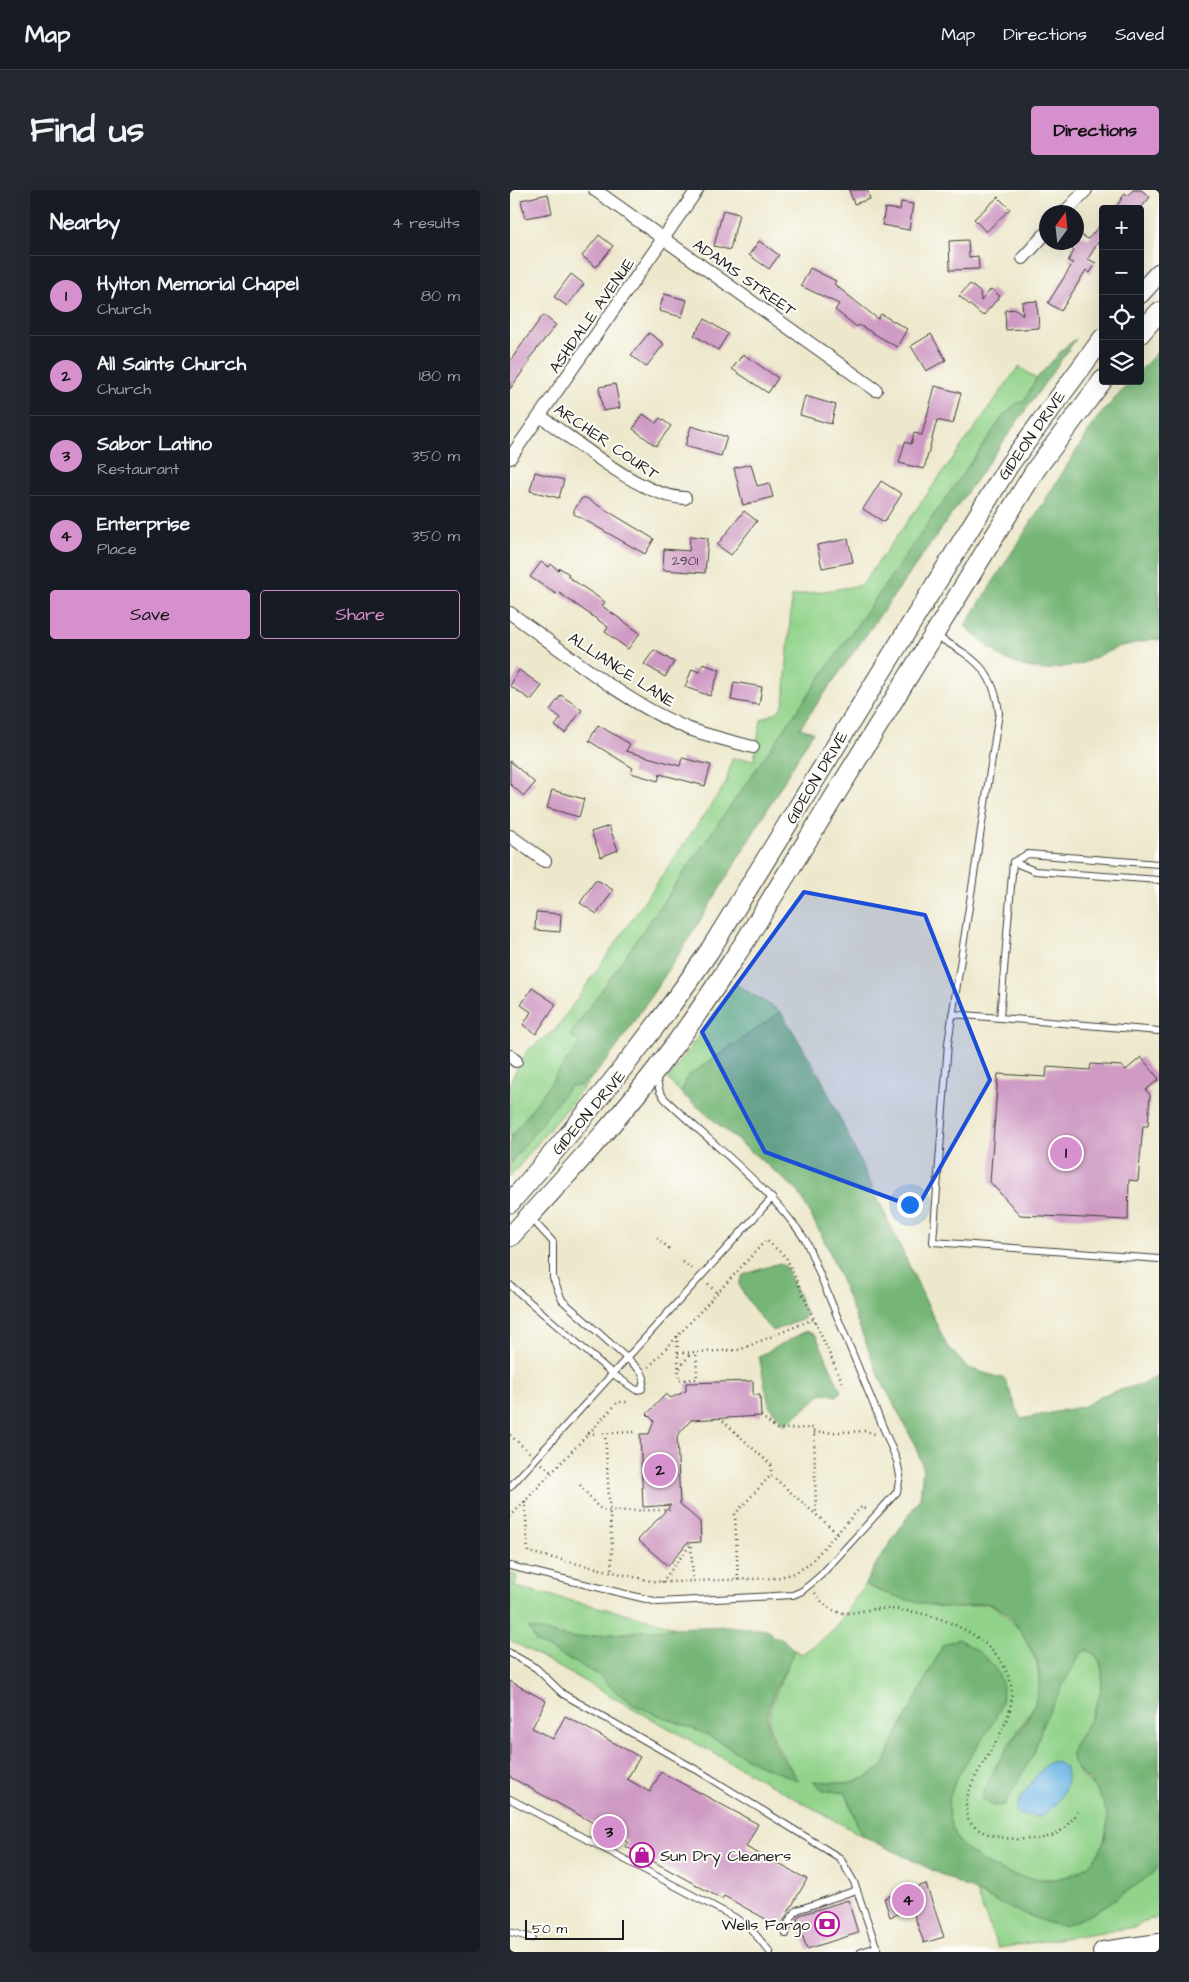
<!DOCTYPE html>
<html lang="en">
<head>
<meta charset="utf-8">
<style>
  :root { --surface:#171b24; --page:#242831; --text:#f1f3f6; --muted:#9ea1a6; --line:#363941; --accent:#d690ce }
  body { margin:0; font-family:"Architects Daughter",sans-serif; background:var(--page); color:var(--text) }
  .controls { position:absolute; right:15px; top:15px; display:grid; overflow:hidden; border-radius:5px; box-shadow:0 5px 20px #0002 }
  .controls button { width:45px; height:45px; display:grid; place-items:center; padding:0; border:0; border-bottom:1px solid var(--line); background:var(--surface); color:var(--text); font:25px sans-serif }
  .compass { position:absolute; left:529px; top:15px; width:45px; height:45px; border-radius:50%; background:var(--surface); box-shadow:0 5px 20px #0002; rotate:15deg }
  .scale { position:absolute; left:15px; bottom:12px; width:99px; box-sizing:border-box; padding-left:5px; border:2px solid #1c1c1c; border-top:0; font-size:14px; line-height:18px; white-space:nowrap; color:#1c1c1c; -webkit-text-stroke:4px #fdfcf7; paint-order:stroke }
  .you { position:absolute; left:399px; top:1014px; width:18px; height:18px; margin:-12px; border:4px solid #fff; border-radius:50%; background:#1a73e8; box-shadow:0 0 0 8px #1a73e833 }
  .badge { display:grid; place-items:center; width:32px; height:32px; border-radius:50%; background:var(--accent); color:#111; font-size:16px; font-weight:700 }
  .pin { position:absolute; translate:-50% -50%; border:2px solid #fff; box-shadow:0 1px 5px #0006 }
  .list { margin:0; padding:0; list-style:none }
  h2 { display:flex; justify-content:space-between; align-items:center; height:65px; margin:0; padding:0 20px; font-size:21px }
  h2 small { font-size:16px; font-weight:400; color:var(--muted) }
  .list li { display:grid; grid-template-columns:32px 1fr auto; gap:15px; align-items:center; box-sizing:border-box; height:80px; padding:0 20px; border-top:1px solid var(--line) }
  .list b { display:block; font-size:19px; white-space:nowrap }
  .list p { margin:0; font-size:16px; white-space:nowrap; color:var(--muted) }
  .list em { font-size:16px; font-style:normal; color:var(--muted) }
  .actions { display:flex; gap:10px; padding:15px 20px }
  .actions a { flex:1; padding:11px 0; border:1px solid var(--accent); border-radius:5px; text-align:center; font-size:18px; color:var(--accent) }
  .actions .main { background:var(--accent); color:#111 }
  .icon { flex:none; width:28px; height:28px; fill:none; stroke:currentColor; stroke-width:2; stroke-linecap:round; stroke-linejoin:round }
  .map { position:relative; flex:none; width:649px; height:1762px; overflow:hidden; border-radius:5px }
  header { display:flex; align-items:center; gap:30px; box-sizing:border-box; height:70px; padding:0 25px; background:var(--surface); border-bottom:1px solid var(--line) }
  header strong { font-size:24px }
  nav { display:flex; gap:28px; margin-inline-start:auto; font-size:18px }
  .intro { display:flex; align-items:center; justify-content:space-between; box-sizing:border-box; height:120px; padding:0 30px }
  h1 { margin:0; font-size:35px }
  .button { padding:12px 22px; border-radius:5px; background:var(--accent); color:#111; font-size:18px; font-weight:700 }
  main { display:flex; gap:30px; padding:0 30px }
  aside { flex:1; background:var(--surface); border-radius:5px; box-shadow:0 5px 20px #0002 }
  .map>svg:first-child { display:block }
</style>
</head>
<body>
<header>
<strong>Map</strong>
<nav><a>Map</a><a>Directions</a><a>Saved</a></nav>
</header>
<div class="intro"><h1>Find us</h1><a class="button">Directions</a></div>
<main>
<aside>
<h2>Nearby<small>4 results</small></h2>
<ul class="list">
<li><span class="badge">1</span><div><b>Hylton Memorial Chapel</b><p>Church</p></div><em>80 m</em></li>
<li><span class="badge">2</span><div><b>All Saints Church</b><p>Church</p></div><em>180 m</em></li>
<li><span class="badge">3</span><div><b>Sabor Latino</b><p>Restaurant</p></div><em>350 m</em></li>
<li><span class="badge">4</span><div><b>Enterprise</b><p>Place</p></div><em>350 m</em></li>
</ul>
<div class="actions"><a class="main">Save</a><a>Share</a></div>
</aside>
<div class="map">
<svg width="649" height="1762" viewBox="0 0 649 1762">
  <rect width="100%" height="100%" fill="#fdfcf7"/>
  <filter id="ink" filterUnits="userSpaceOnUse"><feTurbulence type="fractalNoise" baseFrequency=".02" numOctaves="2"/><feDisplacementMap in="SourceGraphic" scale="10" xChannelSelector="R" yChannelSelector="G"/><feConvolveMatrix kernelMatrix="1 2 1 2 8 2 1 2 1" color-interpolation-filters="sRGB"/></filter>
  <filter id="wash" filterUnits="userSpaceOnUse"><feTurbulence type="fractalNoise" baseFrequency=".0096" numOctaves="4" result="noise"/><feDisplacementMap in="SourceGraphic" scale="20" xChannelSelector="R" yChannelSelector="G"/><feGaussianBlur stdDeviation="1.12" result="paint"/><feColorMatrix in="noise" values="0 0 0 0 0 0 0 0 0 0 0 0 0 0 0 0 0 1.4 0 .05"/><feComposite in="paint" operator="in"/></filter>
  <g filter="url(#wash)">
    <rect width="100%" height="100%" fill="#ede8cc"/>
    <g fill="#91d38a" stroke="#567853">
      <polygon points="509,176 526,189 514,211 506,214 494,225 61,845 71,852 0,949 0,892 17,861 47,838 216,593 222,568 244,570 251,530 269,521 274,512 282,406 352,395"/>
      <polygon points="225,794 271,822 178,886 171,903 158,889"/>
      <polygon points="87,881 0,987 0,974 60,895 69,896"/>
      <path d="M0 1383 7 1386 5 1397 150 1432 165 1438 63 1448 19 1439 26 1452 89 1485 105 1501 124 1515 196 1544 245 1573 289 1590C244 1526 257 1528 284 1460L292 1464 323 1441 355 1394 368 1401 447 1418 479 1413 490 1420 511 1441 527 1473 530 1495 527 1511 487 1574 472 1607 514 1579 524 1563 533 1533 550 1498 570 1464 575 1460C614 1471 578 1538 563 1556 565 1563 565 1576 569 1582 578 1594 594 1603 597 1621 599 1631 596 1641 594 1651 574 1719 446 1687 438 1626 436 1609 445 1590 454 1576L433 1455 383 1553 374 1576 355 1588 337 1593 304 1592 313 1600 336 1603 351 1645 0 1450Z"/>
      <polygon points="649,1673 649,1726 645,1730 641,1728 625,1737 488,1758 466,1703 541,1734 643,1684"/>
    </g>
    <g fill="#74b576" stroke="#486849">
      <path d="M566 149 290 538 303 542C247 636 193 731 131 821 115 844 94 882 69 896H60L0 974V949L70 852 60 845 494 225 506 214 514 211 526 189 555 157Z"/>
      <polygon points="649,160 649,450 643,449 608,457 571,474 534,480 512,476 492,468 455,436 588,227 621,191 630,191 630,181"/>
      <path d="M271 822 310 886 437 1156 458 1178 495 1189 511 1229 575 1216 593 1205 634 1193 649 1186V1673L643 1684 584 1723 554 1736 541 1734 499 1718 351 1645 336 1603 313 1600 303 1591 337 1593 355 1588 374 1576 383 1553 433 1455 448 1449C564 1511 414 1569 442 1636 445 1642 446 1649 450 1653 485 1692 576 1712 595 1648 601 1627 595 1613 583 1596 576 1585 563 1580 562 1566 561 1555 577 1537 582 1526 591 1508 602 1467 576 1460L570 1464 533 1533 524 1563 494 1615 483 1616 471 1607C477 1596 482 1584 488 1573 507 1541 536 1515 528 1475 526 1466 519 1456 514 1448 509 1436 493 1417 480 1414 470 1411 456 1418 446 1418 417 1417 380 1407 355 1394L366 1374 410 1308 413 1277 404 1253 369 1186 318 1058 288 1001 171 903 178 886Z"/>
      <path d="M269 1073 276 1077 296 1123 294 1129 263 1141C256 1137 232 1104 229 1094L233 1085Z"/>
      <polygon points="296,1141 306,1145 331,1201 327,1206 313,1203 275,1235 259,1216 249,1166"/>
      <path d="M218 1436 258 1440 262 1446 273 1449 284 1460C277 1478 266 1496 260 1514 250 1543 274 1569 289 1591L245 1573 196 1544 124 1515 105 1501 89 1485 26 1452 19 1438 63 1448 165 1438Z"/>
    </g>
    <path fill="#6db6e5" stroke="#446980" d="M547 1571C571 1585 547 1619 529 1627L511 1625 506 1622C503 1615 529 1582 536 1575 539 1572 543 1572 547 1571Z"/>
    <g id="blocks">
      <g fill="#cf9bc4">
        <polygon points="339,0 357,0 360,9 344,14"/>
        <polygon points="623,0 631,0 640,7 630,19 605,19 615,3 618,6"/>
        <polygon points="38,4 42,23 15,28 11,10"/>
        <polygon points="488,7 500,19 476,42 464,29"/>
        <polygon points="391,12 403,14 399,40 372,35 375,18 390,20"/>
        <polygon points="213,20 229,24 220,60 204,56"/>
        <polygon points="593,32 593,44 578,69 586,73 580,83 576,80 551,121 538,113 563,73 558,71 564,61 561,58 566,52 570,44 578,49"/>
        <polygon points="89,45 103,56 86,77 72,66"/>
        <polygon points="458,50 459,67 468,66 469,79 440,80 439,51"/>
        <polygon points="249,51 269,65 259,79 239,65"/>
        <polygon points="300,78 326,91 324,94 368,129 371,124 397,139 387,157 349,135 347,137 325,120 329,114 291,96"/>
        <polygon points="61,84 74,94 57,116 44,107"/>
        <polygon points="460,94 470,102 471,111 481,99 490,106 473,126 449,106"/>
        <polygon points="154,104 177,110 172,127 149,121"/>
        <polygon points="527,111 529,138 496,140 495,120 506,119 513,125 512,112"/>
        <polygon points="33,125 46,135 18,170 20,171 0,199 0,171"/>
        <polygon points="195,129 218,144 208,160 184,145"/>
        <polygon points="139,143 154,154 136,177 121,165"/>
        <polygon points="421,144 436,170 416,181 401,156"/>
        <polygon points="233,164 268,188 258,203 222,179"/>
        <polygon points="105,194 110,218 93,221 89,197"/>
        <polygon points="425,196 451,203 443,234 427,230 414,279 389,273 395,252 401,254 404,243 412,245"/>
        <polygon points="295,206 326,215 321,234 290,225"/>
        <polygon points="133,224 146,233 150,228 161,236 146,256 123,239"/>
        <polygon points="181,236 217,247 211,266 175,256"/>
        <polygon points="241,274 247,296 259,293 263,307 233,315 224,278"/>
        <polygon points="25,282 54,290 49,308 20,301"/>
        <polygon points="371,291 392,304 374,332 353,319"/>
        <polygon points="72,308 76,308 144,349 135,364 64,324 64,320"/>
        <polygon points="234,321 247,331 221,365 207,355"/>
        <polygon points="180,346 198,348 195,383 153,380 154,359 179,361"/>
        <polygon points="338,349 343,372 312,378 307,355"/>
        <polygon points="31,372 39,377 41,374 48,380 50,378 59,384 57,386 95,412 92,416 130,443 118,459 95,442 98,437 48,402 46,404 20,387"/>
        <polygon points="144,460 164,472 155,487 134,474"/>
        <polygon points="193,474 210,480 200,506 175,497 182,479 189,482"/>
        <polygon points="9,480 32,496 21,510 0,496"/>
        <polygon points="224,492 252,497 249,515 221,510"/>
        <polygon points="51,505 72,520 55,543 45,536 51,528 40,520"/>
        <polygon points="88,535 120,554 116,561 170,576 172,568 201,575 195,596 150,584 148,591 121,583 123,578 79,551"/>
        <polygon points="0,571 25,593 14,606 0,594"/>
        <polygon points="42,600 74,609 69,627 37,618"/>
        <polygon points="99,636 108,660 91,667 81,642"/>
        <polygon points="85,691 89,691 103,700 87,724 70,713"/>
        <polygon points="26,722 51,724 50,742 25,740"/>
        <polygon points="22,798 46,814 26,844 13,835 21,822 11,815"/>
        <polygon points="631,867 649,889 636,900 640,905 638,936 633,936 628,991 619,990 618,1030 510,1025 480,992 488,884 536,887 537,877 580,880 581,874 612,876 616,880"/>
        <polygon points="243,1191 243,1205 250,1205 251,1226 181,1230 167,1246 170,1314 190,1332 191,1352 177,1353 158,1376 128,1350 161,1315 133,1317 130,1244 139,1244 144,1231 137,1224 156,1204 161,1208 176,1201 176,1193"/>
        <polygon points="0,1491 36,1511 22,1538 43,1549 55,1526 130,1567 117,1589 140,1602 151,1582 248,1634 236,1657 297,1689 270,1737 214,1706 212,1709 115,1656 118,1652 0,1587"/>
        <polygon points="416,1694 434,1747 414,1753 402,1719 380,1727 374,1708"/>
        <polygon points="338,1710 348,1743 297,1759 287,1729 290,1725"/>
      </g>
    </g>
  </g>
  <g filter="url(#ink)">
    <use href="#blocks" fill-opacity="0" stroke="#3b3b36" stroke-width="1"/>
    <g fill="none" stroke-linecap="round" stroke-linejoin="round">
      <defs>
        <g id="service">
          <path d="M426 446C462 467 484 478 489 523L438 853 423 1052 649 1069"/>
          <polyline points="503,672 525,681 649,690"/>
          <polyline points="442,824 649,841"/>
          <polyline points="490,828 503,672 518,664 649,674"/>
          <polyline points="0,1095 103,1184 126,1200 132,1199 134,1188 131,1181 52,1110 43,1088 43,1052 20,1027"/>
          <polyline points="0,1297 262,1008"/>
          <path d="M0 1376 148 1412 283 1405 292 1401 310 1386 387 1302 390 1286 387 1271 296 1051C260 997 202 954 155 909L150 902 146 887"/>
          <polyline points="0,1463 26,1478 53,1504 187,1580 330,1668 344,1692 368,1762"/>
          <polyline points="0,1609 224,1727 240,1738 260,1762"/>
          <polyline points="0,1742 22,1748"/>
          <polyline points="276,1744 279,1731 287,1720 347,1700"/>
          <polyline points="351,1762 367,1757"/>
        </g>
        <g id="minor">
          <polyline points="85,0 366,200"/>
          <polyline points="555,22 576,0"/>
          <polyline points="513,68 536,43"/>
          <path d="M30 226C68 252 131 307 175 308"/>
          <polyline points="0,268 187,0"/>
          <path d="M0 423C54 461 115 513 177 538 198 546 220 551 243 557"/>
          <polyline points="0,646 35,671"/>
          <polyline points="0,866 6,871"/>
        </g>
        <g id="secondary">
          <polyline points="630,104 649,83"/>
          <polyline points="630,144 649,122"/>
          <path d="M0 1013C71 931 139 850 200 760L499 275 593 148"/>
          <path d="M0 1047C56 986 114 924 163 857 189 823 212 786 236 750L526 279 593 190"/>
        </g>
        <polyline id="primary" points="593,1762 649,1754"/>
      </defs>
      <use href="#service" stroke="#3b3b36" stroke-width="8"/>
      <use href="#minor" stroke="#3b3b36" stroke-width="14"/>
      <use href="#secondary" stroke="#3b3b36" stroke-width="21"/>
      <use href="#primary" stroke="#3b3b36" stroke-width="22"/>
      <g stroke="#3b3b36" stroke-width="2.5" stroke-dasharray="1 4" stroke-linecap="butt">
        <polyline points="147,1048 162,1061"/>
        <polyline points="173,1072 183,1080"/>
        <polyline points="198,1094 206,1102"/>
        <polyline points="167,1146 169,1190 187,1189 186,1162"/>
        <polyline points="168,1163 229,1160 304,1129"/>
        <polyline points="139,1177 256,1050 276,1067 334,1196"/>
        <polyline points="170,1178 181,1162"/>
        <polyline points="251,1226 267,1239 304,1238 306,1323"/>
        <polyline points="213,1231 261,1275 261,1285"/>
        <polyline points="95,1243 102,1358 101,1381"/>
        <polyline points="304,1243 356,1241 365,1244"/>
        <polyline points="78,1244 126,1242"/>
        <polyline points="0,1245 20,1263"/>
        <polyline points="32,1274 42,1283"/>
        <polyline points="70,1295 88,1317 95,1321 160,1320"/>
        <polyline points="15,1311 18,1362 141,1391 160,1392 267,1388 285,1383 298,1375 352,1316 357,1321"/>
        <polyline points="0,1327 108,1212 120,1212"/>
        <polyline points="228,1390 225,1324 261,1285 327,1343"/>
        <polyline points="152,1392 181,1354 183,1391"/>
        <path d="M305 1403C311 1411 317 1419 328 1422 339 1425 354 1420 365 1419 410 1417 472 1436 495 1478 525 1532 446 1584 457 1626 463 1651 527 1654 546 1644 555 1639 564 1628 569 1619"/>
      </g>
      <use href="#service" stroke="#fff" stroke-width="6"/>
      <use href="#minor" stroke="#fff" stroke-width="12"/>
      <use href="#secondary" stroke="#fff" stroke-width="19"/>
      <use href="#primary" stroke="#fff" stroke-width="20"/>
    </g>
  </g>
  <path fill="#1d4ed8" fill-opacity="0.2" stroke="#1d4ed8" stroke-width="4" stroke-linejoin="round" d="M294 702 415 725 480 890 407 1018 255 962 192 842Z"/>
  <defs>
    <symbol id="shop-ring" viewBox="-11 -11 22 22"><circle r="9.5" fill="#fdfcf7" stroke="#b5179e" stroke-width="1.5"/><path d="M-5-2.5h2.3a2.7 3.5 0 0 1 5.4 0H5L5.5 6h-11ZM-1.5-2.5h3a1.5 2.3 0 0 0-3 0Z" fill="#b5179e"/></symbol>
    <symbol id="bank-ring" viewBox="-11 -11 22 22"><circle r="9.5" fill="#fdfcf7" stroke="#b5179e" stroke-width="1.5"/><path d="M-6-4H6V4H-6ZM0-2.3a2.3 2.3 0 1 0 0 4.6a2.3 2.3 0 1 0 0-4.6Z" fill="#b5179e"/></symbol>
  </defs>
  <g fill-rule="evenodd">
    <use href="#shop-ring" x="118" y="1651" width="28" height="28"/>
    <use href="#bank-ring" x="303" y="1720" width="28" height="28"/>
  </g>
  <g text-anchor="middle" stroke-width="4" stroke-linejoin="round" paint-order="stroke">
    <g font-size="14" fill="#493c46">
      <text x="175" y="375">2901</text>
    </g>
    <g font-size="16" fill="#1c1c1c" stroke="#fdfcf7">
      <text transform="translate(235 87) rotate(35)" y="6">ADAMS STREET</text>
      <text transform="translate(81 125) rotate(-55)" y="6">ASHDALE AVENUE</text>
      <text transform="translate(521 245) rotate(-55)" y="6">GIDEON DRIVE</text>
      <text transform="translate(97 251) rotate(34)" y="6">ARCHER COURT</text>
      <text transform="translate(112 479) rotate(33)" y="6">ALLIANCE LANE</text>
      <text transform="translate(306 587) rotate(-59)" y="6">GIDEON DRIVE</text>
      <text transform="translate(78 922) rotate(-50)" y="6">GIDEON DRIVE</text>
    </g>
    <g font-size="16" fill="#1c1c1c" stroke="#fdfcf7" text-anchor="start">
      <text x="150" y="1671">Sun Dry Cleaners</text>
      <text x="300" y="1740" text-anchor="end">Wells Fargo</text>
    </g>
  </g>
</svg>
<div class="controls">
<button>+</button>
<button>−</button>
<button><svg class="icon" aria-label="locate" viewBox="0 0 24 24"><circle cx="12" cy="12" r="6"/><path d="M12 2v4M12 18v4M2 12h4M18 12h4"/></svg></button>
<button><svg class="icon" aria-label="layers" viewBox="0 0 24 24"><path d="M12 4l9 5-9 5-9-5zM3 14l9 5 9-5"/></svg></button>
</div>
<svg class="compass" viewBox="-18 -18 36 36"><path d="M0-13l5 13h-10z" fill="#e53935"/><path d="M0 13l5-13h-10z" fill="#9ea1a6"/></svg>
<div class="scale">50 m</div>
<div class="you"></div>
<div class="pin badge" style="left:556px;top:963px">1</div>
<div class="pin badge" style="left:150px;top:1280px">2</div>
<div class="pin badge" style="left:99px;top:1642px">3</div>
<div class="pin badge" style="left:398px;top:1710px">4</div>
</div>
</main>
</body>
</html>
